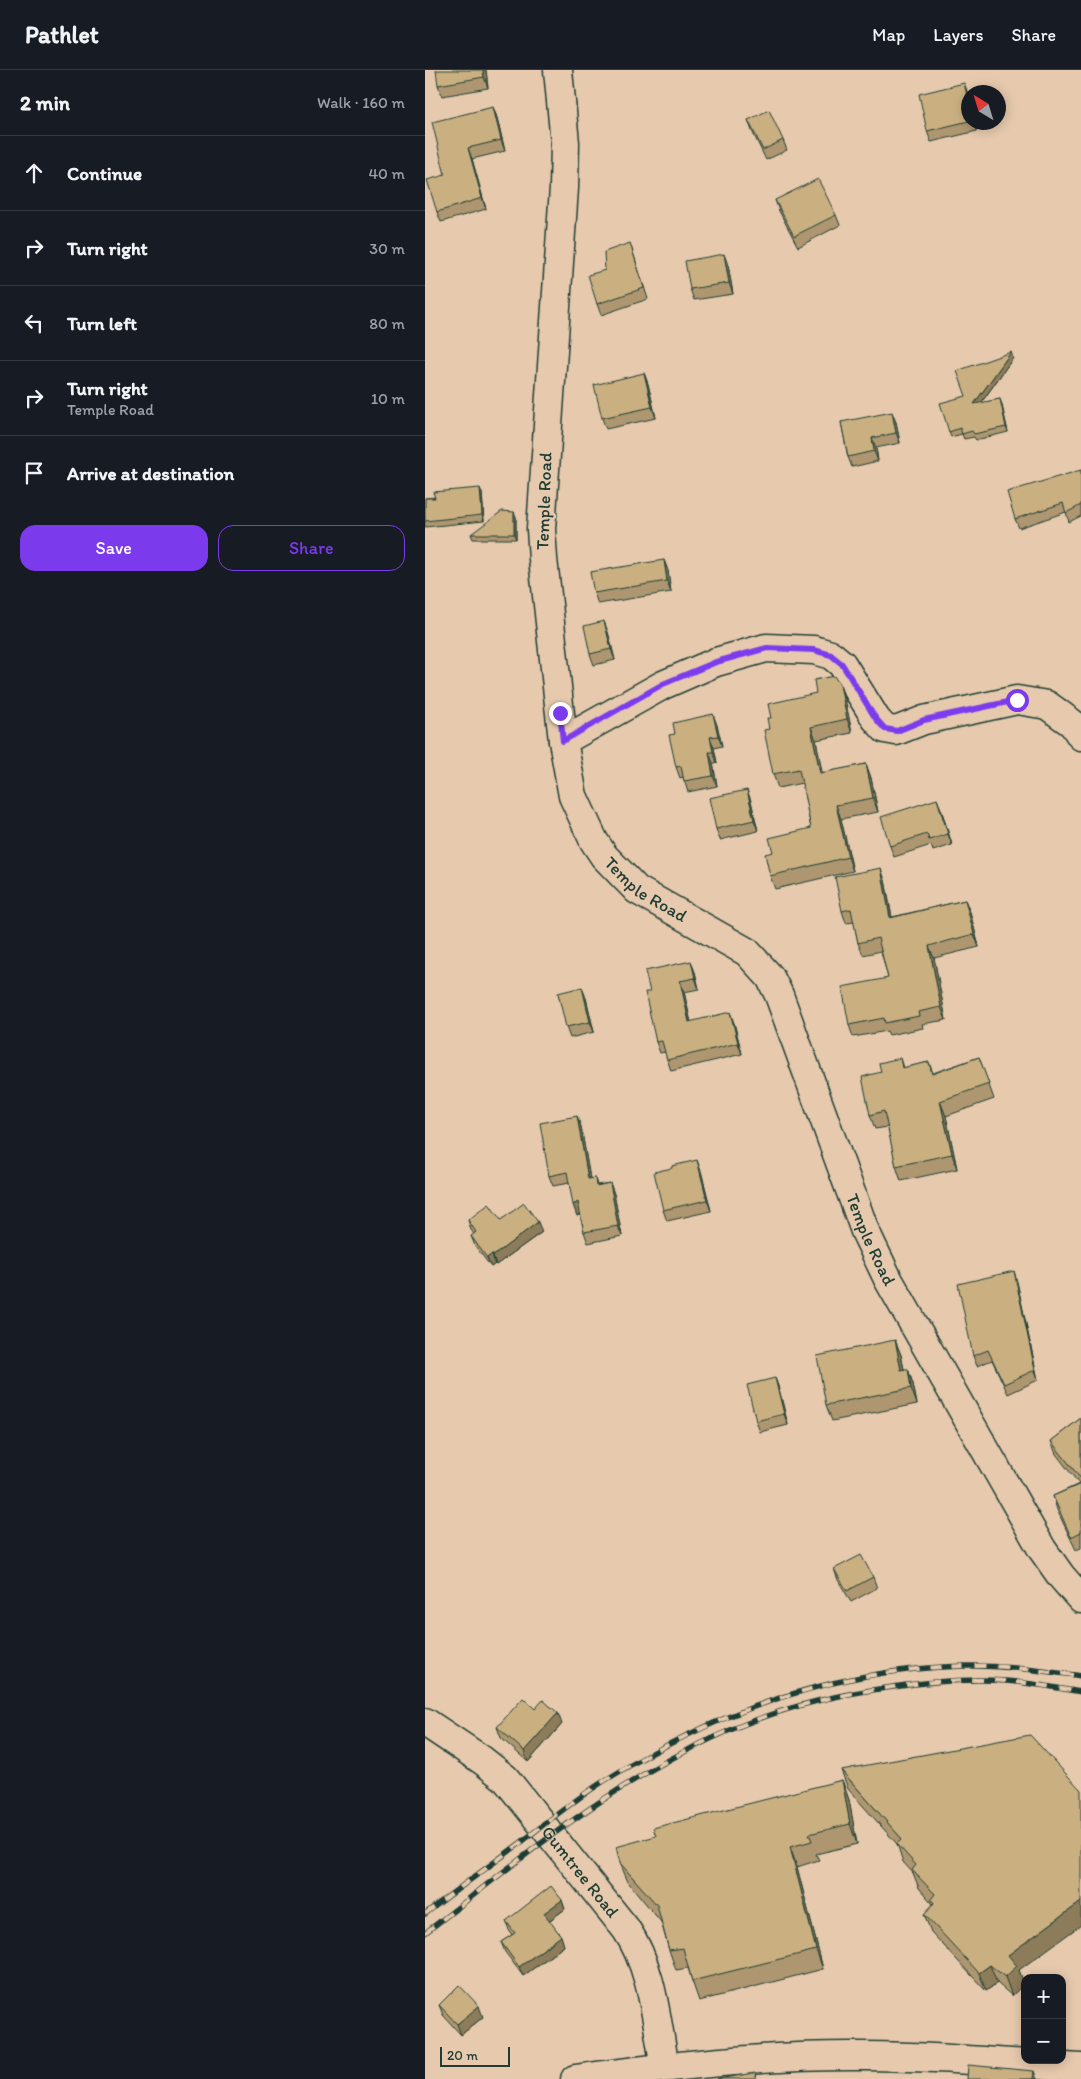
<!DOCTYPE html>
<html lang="en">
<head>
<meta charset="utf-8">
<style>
  :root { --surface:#171b24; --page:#20242c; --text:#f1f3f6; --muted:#9ea1a6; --line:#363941; --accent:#7c3aed }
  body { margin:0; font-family:Itim,sans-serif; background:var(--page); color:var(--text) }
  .controls { position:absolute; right:15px; bottom:15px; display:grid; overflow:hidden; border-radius:10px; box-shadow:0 2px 12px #0003 }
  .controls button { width:45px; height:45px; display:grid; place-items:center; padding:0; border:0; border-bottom:1px solid var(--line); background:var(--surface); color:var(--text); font:25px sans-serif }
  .compass { position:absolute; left:536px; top:15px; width:45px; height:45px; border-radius:50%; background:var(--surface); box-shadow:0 2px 12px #0003; rotate:322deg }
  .scale { position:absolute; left:15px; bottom:12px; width:70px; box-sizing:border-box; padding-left:5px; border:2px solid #1f3d34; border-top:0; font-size:14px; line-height:18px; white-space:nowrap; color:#1f3d34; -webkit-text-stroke:4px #e7caae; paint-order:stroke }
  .stop { position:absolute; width:15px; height:15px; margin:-11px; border:4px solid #7c3aed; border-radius:50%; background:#fff }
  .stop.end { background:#7c3aed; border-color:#fff; box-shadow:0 1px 5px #0008 }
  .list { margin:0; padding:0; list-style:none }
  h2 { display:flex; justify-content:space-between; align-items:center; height:65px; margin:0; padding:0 20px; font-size:21px }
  h2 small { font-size:16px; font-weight:400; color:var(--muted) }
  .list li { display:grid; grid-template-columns:32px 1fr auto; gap:15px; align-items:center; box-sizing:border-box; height:75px; padding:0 20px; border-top:1px solid var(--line) }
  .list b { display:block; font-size:19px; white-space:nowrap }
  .list p { margin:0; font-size:16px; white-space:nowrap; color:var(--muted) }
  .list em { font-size:16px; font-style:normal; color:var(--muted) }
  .actions { display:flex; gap:10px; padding:15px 20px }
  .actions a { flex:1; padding:11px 0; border:1px solid var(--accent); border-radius:15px; text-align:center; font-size:18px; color:var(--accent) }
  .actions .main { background:var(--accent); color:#fff }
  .icon { flex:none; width:28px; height:28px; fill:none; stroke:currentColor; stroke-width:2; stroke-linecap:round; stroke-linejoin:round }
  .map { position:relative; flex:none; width:656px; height:2009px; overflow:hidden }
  header { display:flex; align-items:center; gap:30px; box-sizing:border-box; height:70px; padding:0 25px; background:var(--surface); border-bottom:1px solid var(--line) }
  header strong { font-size:24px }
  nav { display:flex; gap:28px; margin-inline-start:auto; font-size:18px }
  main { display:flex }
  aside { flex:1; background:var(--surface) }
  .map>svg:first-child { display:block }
</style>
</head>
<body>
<header>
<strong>Pathlet</strong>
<nav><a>Map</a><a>Layers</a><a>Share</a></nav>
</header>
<main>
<aside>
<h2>2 min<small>Walk · 160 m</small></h2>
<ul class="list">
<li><svg class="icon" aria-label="ahead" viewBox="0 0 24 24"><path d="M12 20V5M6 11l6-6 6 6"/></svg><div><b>Continue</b></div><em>40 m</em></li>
<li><svg class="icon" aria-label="right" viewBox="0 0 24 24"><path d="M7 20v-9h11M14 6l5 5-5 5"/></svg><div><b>Turn right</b></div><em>30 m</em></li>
<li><svg class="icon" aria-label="left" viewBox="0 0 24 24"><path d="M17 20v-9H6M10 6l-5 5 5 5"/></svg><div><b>Turn left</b></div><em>80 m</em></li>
<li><svg class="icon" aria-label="right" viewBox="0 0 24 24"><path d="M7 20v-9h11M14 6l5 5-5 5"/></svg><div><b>Turn right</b><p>Temple Road</p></div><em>10 m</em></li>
<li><svg class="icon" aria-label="arrive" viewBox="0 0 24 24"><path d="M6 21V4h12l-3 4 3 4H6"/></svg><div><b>Arrive at destination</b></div></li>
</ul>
<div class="actions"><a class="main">Save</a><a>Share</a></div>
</aside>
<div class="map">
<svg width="656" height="2009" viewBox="0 0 656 2009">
  <rect width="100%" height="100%" fill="#e7caae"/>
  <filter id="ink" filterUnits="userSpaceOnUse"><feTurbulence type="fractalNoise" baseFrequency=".02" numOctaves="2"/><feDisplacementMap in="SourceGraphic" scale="10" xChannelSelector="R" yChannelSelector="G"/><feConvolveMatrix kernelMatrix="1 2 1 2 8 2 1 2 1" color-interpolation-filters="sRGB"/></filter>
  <g filter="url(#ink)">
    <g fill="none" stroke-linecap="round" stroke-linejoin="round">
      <defs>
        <g id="minor">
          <path id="s1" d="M133 0 140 73 139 118 116 459 118 489 138 671 148 726 169 771 179 786 212 820 322 882 345 907 354 925 440 1161 463 1209 617 1479 636 1506 656 1529"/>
          <polyline points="138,671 238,615 291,592 341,578 389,580 406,585 417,594 451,649 460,659 471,661 499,650 592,630 622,635 648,654 656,666"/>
          <path id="s2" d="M0 1652 57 1690 80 1708 201 1859C228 1899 231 1950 240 1997"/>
          <path d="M150 2009C245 1996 341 1985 437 1986 510 1986 583 1993 656 1998"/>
        </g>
      </defs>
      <use href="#minor" stroke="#1f3d34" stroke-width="31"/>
      <use href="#minor" stroke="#e7caae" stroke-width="28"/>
      <defs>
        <g id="rail">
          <path d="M0 1844C31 1820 63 1797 94 1774 122 1752 149 1730 179 1711 288 1643 410 1599 539 1596 578 1595 617 1601 656 1606"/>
          <path d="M0 1863C85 1797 170 1726 267 1678 327 1647 393 1627 461 1618 500 1612 541 1608 581 1611 606 1613 631 1618 656 1622"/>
        </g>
      </defs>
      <use href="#rail" stroke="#1f3d34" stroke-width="5.5"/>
      <use href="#rail" stroke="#e7caae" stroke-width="4" stroke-dasharray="11" stroke-linecap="butt"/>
    </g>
    <g fill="#ae976f" stroke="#1f3d34">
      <polygon points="61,0 63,18 17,26 13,15"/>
      <polygon points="539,13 544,27 544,52 549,52 552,61 506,72 502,61"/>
      <polygon points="68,37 72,48 80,81 47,89 61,139 16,152 12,142 20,105"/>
      <polygon points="323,50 358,70 362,80 341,90 327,61"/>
      <polygon points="350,130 411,145 415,155 373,177 354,141"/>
      <polygon points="205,173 223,229 176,245 172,234 180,200"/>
      <polygon points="303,195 308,224 269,230 265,219"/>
      <polygon points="586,282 588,288 556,333 575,329 583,362 551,370 549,367 539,369 537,364 526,367 524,362 541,326"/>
      <polygon points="219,303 223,314 231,348 181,359 177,348"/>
      <polygon points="416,352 471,352 475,373 451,378 453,391 427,397 423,387"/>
      <polygon points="656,400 656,446 644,452 641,442 594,458 590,449"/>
      <polygon points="57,423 59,451 0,457 0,428"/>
      <polygon points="89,442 91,447 91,469 48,469 46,464"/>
      <polygon points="239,490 243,501 246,522 173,534 169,523"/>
      <polygon points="183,562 190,590 169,595 165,584"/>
      <polygon points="391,623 420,629 427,663 391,670 397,703 441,694 446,708 453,742 416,749 428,801 350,819 345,806 348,782 386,758 377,713 353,718 348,704 344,659 346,648"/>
      <polygon points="292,655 297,676 289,678 292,693 288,693 292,716 263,722 258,707 255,708 251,697"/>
      <polygon points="322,720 326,731 333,761 295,770 291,759"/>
      <polygon points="516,739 527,775 508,781 506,775 469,787 465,776"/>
      <polygon points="460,810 467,847 540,830 545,842 554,877 509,888 521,950 497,954 498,958 464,965 462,961 428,967 424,955 463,908 456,881 438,885 433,873 429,852 421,853 417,841"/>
      <polygon points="270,902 274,919 259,922 266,952 309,953 317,984 246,1001 240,982 235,983 231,972 225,922"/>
      <polygon points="161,928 169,962 145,968 141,957"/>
      <polygon points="554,987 569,1029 521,1046 532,1099 476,1111 471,1096 463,1057 450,1059 445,1045 456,1002 475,988 478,998 504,992 508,1003"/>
      <polygon points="152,1046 156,1057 165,1109 170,1108 172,1115 185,1113 189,1124 197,1166 163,1173 159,1162 155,1144 152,1146 144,1113 128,1116 124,1106"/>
      <polygon points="276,1101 286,1141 242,1151 238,1140"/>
      <polygon points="43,1150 76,1150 117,1162 71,1195 70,1194 66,1197 50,1176 46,1166 49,1164 46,1160"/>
      <polygon points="592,1212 613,1310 583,1324 567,1290 552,1296 548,1286"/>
      <polygon points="470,1270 476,1285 479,1299 483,1299 488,1314 492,1334 407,1351 401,1335"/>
      <polygon points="350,1308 354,1319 363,1355 335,1362 331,1351"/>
      <polygon points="656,1348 656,1478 651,1480 632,1440 628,1426 654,1414 631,1384 626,1371"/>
      <polygon points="409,1499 448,1507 452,1518 426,1532 413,1510"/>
      <polygon points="110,1639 137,1654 103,1692 76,1668 72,1657"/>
      <polygon points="416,1700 594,1900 599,1914 587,1926 572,1913 561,1921 506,1862 499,1844 508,1835 507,1833 494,1818 488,1803 478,1792 472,1774 423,1719"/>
      <polygon points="417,1710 424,1730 432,1774 391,1784 394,1790 372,1797 398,1899 274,1931 267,1911 263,1898 251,1900 244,1880 236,1852 203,1812 195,1793 231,1766"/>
      <polygon points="140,1839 124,1851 136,1866 139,1876 98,1906 80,1882 76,1872 87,1865 84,1860 81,1851"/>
      <polygon points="14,1935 58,1947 36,1965 18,1945"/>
    </g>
    <g fill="#8d7b5a" stroke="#1f3d34">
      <polygon points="58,0 61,0 63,18 59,7"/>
      <polygon points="539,13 543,24 544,33"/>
      <polygon points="68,37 72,48 80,81 76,70"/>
      <polygon points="43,78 47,89 61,139 57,128"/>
      <polygon points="299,184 303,195 308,224 304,213"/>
      <polygon points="586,282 588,288 551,340 549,334"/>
      <polygon points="219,303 223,314 231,348 227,337"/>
      <polygon points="575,329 577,335 583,362 581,357"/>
      <polygon points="467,342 471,352 475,373 471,363"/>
      <polygon points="447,368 451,378 453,391 449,381"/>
      <polygon points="55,418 57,423 59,451 57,445"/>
      <polygon points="89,442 91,447 91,469 89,464"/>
      <polygon points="239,490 243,501 246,522 242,511"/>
      <polygon points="179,551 183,562 190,590 186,579"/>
      <polygon points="415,615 420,629 427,663 422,649"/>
      <polygon points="288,644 292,655 297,676 293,666"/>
      <polygon points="386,657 391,670 400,717 395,703"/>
      <polygon points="285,667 289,678 292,693 288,682"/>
      <polygon points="284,682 288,693 292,716 288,706"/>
      <polygon points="441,694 446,708 453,742 448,728"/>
      <polygon points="322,720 326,731 333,761 329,750"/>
      <polygon points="512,729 516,739 527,775 523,764"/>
      <polygon points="411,735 416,749 428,801 423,787"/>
      <polygon points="456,798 460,810 469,860 465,848"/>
      <polygon points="540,830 545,842 554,877 549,864"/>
      <polygon points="504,876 509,888 521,950 516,937"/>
      <polygon points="266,891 270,902 274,919 270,908"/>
      <polygon points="255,911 259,922 268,963 264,952"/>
      <polygon points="157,917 161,928 169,962 165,952"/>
      <polygon points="305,942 309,953 317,984 313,973"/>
      <polygon points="515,1031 521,1046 532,1099 527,1084"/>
      <polygon points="152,1046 156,1057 167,1120 163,1109"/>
      <polygon points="272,1090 276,1101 286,1141 282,1130"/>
      <polygon points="185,1113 189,1124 197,1166 193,1156"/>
      <polygon points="153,1132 157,1143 152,1146 148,1135"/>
      <polygon points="113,1152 117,1162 71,1195 68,1186"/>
      <polygon points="67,1184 70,1194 66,1197 62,1188"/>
      <polygon points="589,1201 592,1212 613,1310 610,1300"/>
      <polygon points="470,1270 476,1285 482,1316 476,1300"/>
      <polygon points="483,1299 488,1314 492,1334 486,1318"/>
      <polygon points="350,1308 354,1319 363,1355 359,1344"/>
      <polygon points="133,1643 137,1654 103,1692 99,1681"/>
      <polygon points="417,1710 424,1730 432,1774 425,1754"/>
      <polygon points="365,1777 372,1797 398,1899 391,1880"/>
      <polygon points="137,1830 140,1839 122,1852 119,1843"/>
      <polygon points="656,1832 656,1855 594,1900 599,1914 587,1926 580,1907 583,1885"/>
      <polygon points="136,1866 139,1876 98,1906 94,1897"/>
      <polygon points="565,1895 572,1913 561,1921 554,1903"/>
      <polygon points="54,1936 58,1947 36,1965 32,1954"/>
      <polygon points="609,2001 612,2009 608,2009"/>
    </g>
    <g fill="#cab081" stroke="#1f3d34">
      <polygon points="11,0 58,0 59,7 13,15"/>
      <polygon points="539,13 544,33 544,51 502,61 494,24"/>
      <polygon points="68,37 76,70 43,78 57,128 12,142 2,110 20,105 7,52"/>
      <polygon points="344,40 358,70 338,80 323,50"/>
      <polygon points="393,109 411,145 369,166 350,130"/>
      <polygon points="205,173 219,218 172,234 163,205 180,200 179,182"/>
      <polygon points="299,184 304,213 265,219 260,191"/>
      <polygon points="586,282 549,334 575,329 581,357 549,364 547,361 537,364 535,358 524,362 515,333 541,326 532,301"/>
      <polygon points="219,303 227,337 177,348 169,315"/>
      <polygon points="467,342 471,363 447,368 449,381 423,387 416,352"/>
      <polygon points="656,400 656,435 641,443 638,433 590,449 582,422"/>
      <polygon points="55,418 57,445 0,451 0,428 10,428 8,422"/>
      <polygon points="77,441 89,442 89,464 46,464"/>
      <polygon points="239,490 242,511 169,523 165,502"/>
      <polygon points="179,551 186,579 165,584 159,556"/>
      <polygon points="409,606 415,615 422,649 386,657 395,703 441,694 448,728 411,735 423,787 345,806 340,784 348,782 344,768 386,758 374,699 348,704 339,660 344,659 342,648 346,648 343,634 391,623 389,610"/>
      <polygon points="288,644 293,666 285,667 288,682 284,682 288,706 259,711 256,696 251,697 244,665 250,664 248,653"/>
      <polygon points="322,720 329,750 291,759 284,728"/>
      <polygon points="512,729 523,764 504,770 502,764 465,776 456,747"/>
      <polygon points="456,798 465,848 540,830 549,864 504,876 516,937 493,942 494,946 460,953 459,948 424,955 417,917 463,908 453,868 433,873 426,839 417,841 410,807"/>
      <polygon points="266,891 270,908 255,911 264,952 305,942 313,973 242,990 237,971 231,972 220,922 225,922 220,901"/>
      <polygon points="157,917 165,952 141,957 133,923"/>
      <polygon points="554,987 564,1014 515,1031 527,1084 471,1096 459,1041 445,1045 437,1007 456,1002 454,993 475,988 477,998 504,992 507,1004"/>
      <polygon points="152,1046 163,1109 170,1108 171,1116 185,1113 193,1156 159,1162 153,1132 148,1135 142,1102 124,1106 115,1053"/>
      <polygon points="272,1090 282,1130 238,1140 229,1102 247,1098 247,1096"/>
      <polygon points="99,1133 113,1152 68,1186 67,1184 62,1188 46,1166 51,1162 43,1150 64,1134 76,1150"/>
      <polygon points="589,1201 610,1300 579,1314 563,1280 548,1286 533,1214"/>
      <polygon points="470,1270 476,1300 483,1299 486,1318 401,1335 392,1286"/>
      <polygon points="350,1308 359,1344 331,1351 322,1315"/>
      <polygon points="656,1348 656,1409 626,1371"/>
      <polygon points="656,1414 656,1462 646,1467 628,1426"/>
      <polygon points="436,1485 448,1507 422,1521 409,1499"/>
      <polygon points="98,1628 110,1639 118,1630 133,1643 99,1681 72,1657"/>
      <polygon points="605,1665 656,1720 656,1832 583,1885 592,1896 580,1907 565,1895 554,1903 499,1844 509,1833 506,1829 510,1824 487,1800 491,1795 472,1774 477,1769 416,1700"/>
      <polygon points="417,1710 425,1754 384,1764 387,1771 365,1777 391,1880 267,1911 258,1878 244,1880 232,1835 195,1793 191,1777 231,1766 228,1758"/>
      <polygon points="126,1816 137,1830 119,1843 136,1866 94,1897 76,1872 90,1863 81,1851"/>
      <polygon points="34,1915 54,1936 32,1954 14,1935"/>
      <polygon points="543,1995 609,2001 608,2009 542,2009"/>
      <polygon points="330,2003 331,2009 292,2009"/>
    </g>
  </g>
  <g fill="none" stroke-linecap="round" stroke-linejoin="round" filter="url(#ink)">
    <polyline stroke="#7c3aed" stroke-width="6" points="135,643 138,671 238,614 291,592 342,578 389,580 406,585 417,594 451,649 460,659 472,661 499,650 592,630"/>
  </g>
  <g text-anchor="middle" stroke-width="5" stroke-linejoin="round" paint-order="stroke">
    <g font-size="18" fill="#1f3d34" stroke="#e7caae">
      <text transform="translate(119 431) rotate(-88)" y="6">Temple Road</text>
      <text dy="6" stroke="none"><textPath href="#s1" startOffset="851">Temple Road</textPath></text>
      <text dy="6" stroke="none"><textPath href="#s1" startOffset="1286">Temple Road</textPath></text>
      <text dy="6" stroke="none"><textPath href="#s2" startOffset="218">Gumtree Road</textPath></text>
    </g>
  </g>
</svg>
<div class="controls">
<button>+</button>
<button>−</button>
</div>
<svg class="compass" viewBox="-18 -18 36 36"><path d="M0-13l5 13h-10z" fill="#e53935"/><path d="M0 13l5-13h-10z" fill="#9ea1a6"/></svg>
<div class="scale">20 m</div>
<div class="stop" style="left:592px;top:630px"></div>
<div class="stop end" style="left:135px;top:643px"></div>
</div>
</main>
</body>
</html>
